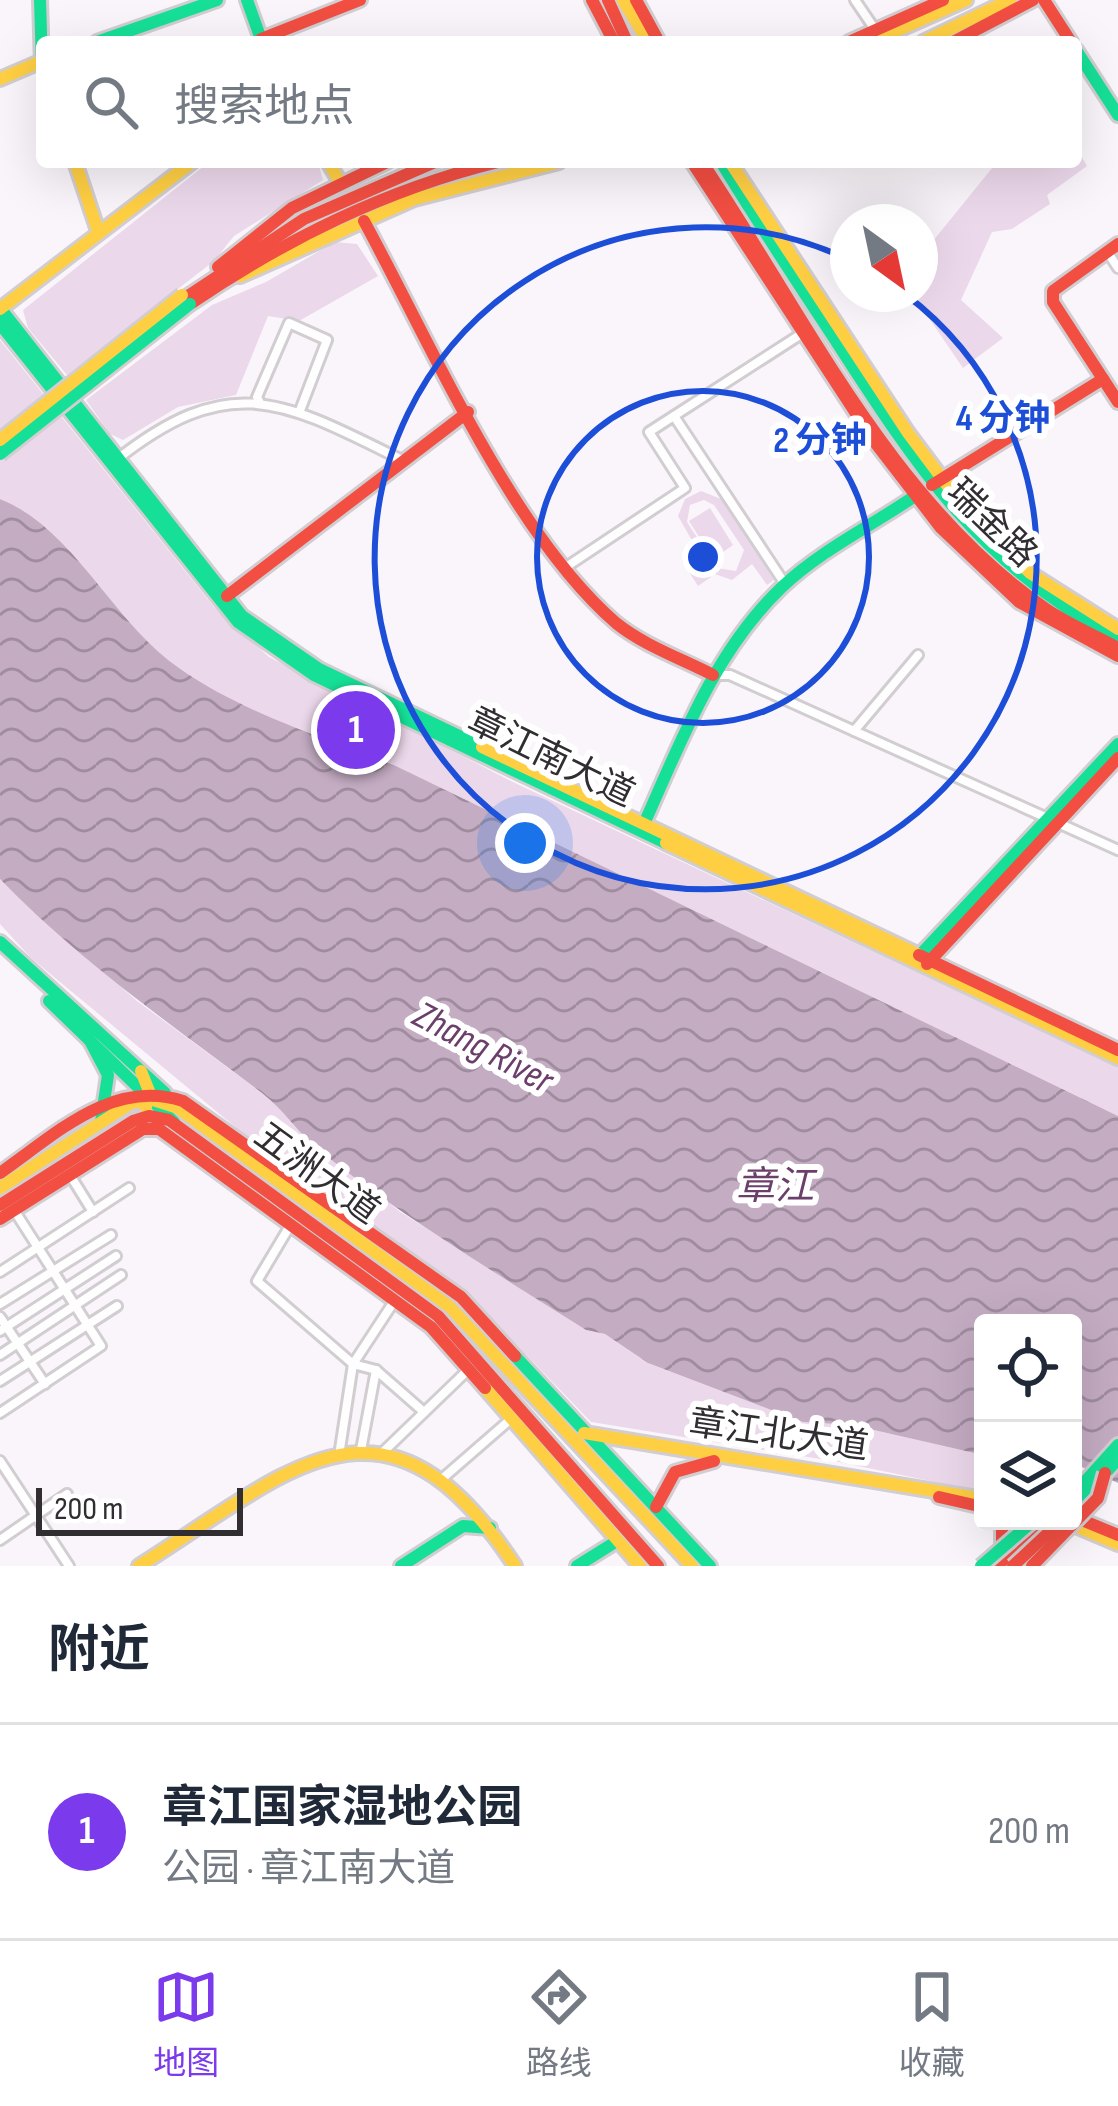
<!DOCTYPE html>
<html lang="zh">
<head>
<meta charset="utf-8">
<style>
  :root { --surface:#fff; --page:#f6f6f7; --text:#1f2937; --muted:#747a83; --line:#e0e1e3; --accent:#7c3aed }
  body { margin:0; font-family:"Sofia Sans Condensed","Noto Sans SC",sans-serif; background:var(--page); color:var(--text) }
  .controls { position:absolute; right:36px; bottom:36px; display:grid; overflow:hidden; border-radius:12px; box-shadow:0 12px 48px #0002 }
  .controls button { width:108px; height:108px; display:grid; place-items:center; padding:0; border:0; border-bottom:3px solid var(--line); background:var(--surface); color:var(--text); font:60px sans-serif }
  .compass { position:absolute; left:830px; top:204px; width:108px; height:108px; border-radius:50%; background:var(--surface); box-shadow:0 12px 48px #0002; rotate:147deg }
  .scale { position:absolute; left:36px; bottom:30px; width:207px; box-sizing:border-box; padding-left:12px; border:6px solid #312e31; border-top:0; font-size:33px; line-height:42px; white-space:nowrap; color:#312e31; -webkit-text-stroke:9px #fff; paint-order:stroke }
  .you { position:absolute; left:525px; top:843px; width:42px; height:42px; margin:-30px; border:9px solid #fff; border-radius:50%; background:#1a73e8; box-shadow:0 0 0 18px #1a73e833 }
  .badge { display:grid; place-items:center; width:78px; height:78px; border-radius:50%; background:var(--accent); color:#fff; font-size:39px; font-weight:700 }
  .pin { position:absolute; translate:-50% -50%; border:6px solid #fff; box-shadow:0 3px 12px #0006 }
  .list { margin:0; padding:0; list-style:none }
  h2 { display:flex; justify-content:space-between; align-items:center; height:156px; margin:0; padding:0 48px; font-size:51px }
  h2 small { font-size:39px; font-weight:400; color:var(--muted) }
  .list li { display:grid; grid-template-columns:78px 1fr auto; gap:36px; align-items:center; box-sizing:border-box; height:216px; padding:0 48px; border-top:3px solid var(--line) }
  .list b { display:block; font-size:45px; white-space:nowrap }
  .list p { margin:0; font-size:39px; white-space:nowrap; color:var(--muted) }
  .list em { font-size:39px; font-style:normal; color:var(--muted) }
  .icon { flex:none; width:66px; height:66px; fill:none; stroke:currentColor; stroke-width:2; stroke-linecap:round; stroke-linejoin:round }
  .map { position:relative; flex:none; width:1118px; height:1566px; overflow:hidden }
  .search { position:absolute; background:var(--surface); box-shadow:0 12px 48px #0002; left:36px; right:36px; top:36px; height:132px; display:flex; align-items:center; gap:30px; box-sizing:border-box; padding:0 42px; border-radius:12px; color:var(--muted); font-size:45px }
  .sheet { height:372px; background:var(--surface) }
  nav { display:flex; justify-content:space-around; align-items:center; box-sizing:border-box; height:168px; border-top:3px solid var(--line); background:var(--surface); font-size:33px; color:var(--muted) }
  nav a { display:grid; justify-items:center; gap:6px }
  nav .on { color:var(--accent) }
  .map>svg:first-child { display:block }
</style>
</head>
<body>
<div class="map">
<svg width="1118" height="1566" viewBox="0 0 1118 1566">
  <defs>
    <pattern id="water-waves" width="16" height="10" patternUnits="userSpaceOnUse" patternTransform="scale(3)"><rect width="16" height="10" fill="#c4acc3"/><path d="M0 5q4-4 8 0t8 0" fill="none" stroke="#a08c9f"/></pattern>
  </defs>
  <rect width="100%" height="100%" fill="#faf5fa"/>
  <g fill="#ecd8eb" fill-rule="evenodd">
    <polygon points="1076,147 1087,166 1047,195 1050,204 1012,229 992,232 961,300 1003,338 963,368 922,308 907,303 903,294 920,294 920,257 997,162 1076,162"/>
    <polygon points="209,162 318,162 323,180 234,236 214,261 67,375 28,328 23,310"/>
    <polygon points="335,242 357,244 378,276 299,321 268,316 236,395 178,407 123,440 110,434 86,400 212,305 266,282"/>
    <path d="M0 340 214 607 269 657 515 783 1118 1067V1116L396 766C323 737 243 713 179 668 113 623 74 528 0 499Z"/>
    <path d="M701 491 721 499 774 580 767 585 752 564 732 580 709 572 711 577 698 586 682 561 695 553 707 567 678 516 685 499ZM704 500 714 505 744 550 736 571 717 568 687 522 690 505Z"/>
    <polygon points="710,508 733,545 713,559 689,521"/>
    <polygon points="0,879 137,1001 269,1098 399,1211 586,1330 605,1334 648,1363 803,1422 852,1425 983,1455 983,1492 839,1462 591,1422 465,1291 245,1135 31,958 0,924"/>
  </g>
  <path fill="url(#water-waves)" d="M0 499C74 528 113 623 179 668 243 713 323 737 396 766L1118 1116V1483L1073 1463V1323H983V1455L852 1425 803 1422 648 1363 605 1334 586 1330C496 1273 404 1218 320 1151 299 1134 284 1110 262 1093 172 1025 79 961 0 879Z"/>
  <g fill="none" stroke-linecap="round" stroke-linejoin="round">
    <defs>
      <g id="street">
        <polyline points="855,0 876,31"/>
        <polyline points="1107,251 1118,268"/>
        <polyline points="260,403 257,397 289,323 327,340 299,413"/>
        <polyline points="674,416 785,584"/>
        <path d="M115 461C231 369 283 401 404 461"/>
        <polyline points="563,569 685,488 649,432 806,331"/>
        <polyline points="713,675 730,675 1118,850"/>
        <polyline points="854,731 918,655"/>
        <polyline points="70,1175 93,1212"/>
        <polyline points="291,1224 257,1281 353,1364 376,1370 424,1412"/>
        <polyline points="0,1272 129,1188"/>
        <polyline points="0,1304 111,1235"/>
        <polyline points="0,1317 45,1384"/>
        <polyline points="0,1331 116,1256"/>
        <polyline points="0,1355 121,1275"/>
        <polyline points="0,1381 117,1306"/>
        <polyline points="0,1413 101,1346 14,1210"/>
        <polyline points="340,1449 353,1364 395,1300"/>
        <polyline points="361,1450 376,1370"/>
        <polyline points="383,1452 469,1369"/>
        <polyline points="0,1461 69,1566"/>
        <polyline points="443,1478 512,1418"/>
        <polyline points="0,1540 67,1494"/>
      </g>
      <g id="fast">
        <polyline points="40,0 42,65"/>
        <polyline points="247,0 262,42"/>
        <polyline points="97,42 217,0"/>
        <polyline points="1076,50 1118,115"/>
        <path d="M721 162C758 223 797 282 836 341 916 465 983 569 1118 638"/>
        <polyline points="0,308 242,616 319,669 482,747"/>
        <polyline points="0,324 238,622 314,675 666,843"/>
        <path d="M643 826C681 742 714 652 782 587 820 551 869 527 912 498"/>
        <polyline points="0,942 165,1093"/>
        <polyline points="919,956 1118,744"/>
        <polyline points="49,1001 174,1122"/>
        <polyline points="87,1035 108,1075 101,1122"/>
        <polyline points="515,1356 710,1566"/>
        <polyline points="1073,1495 1118,1445"/>
        <polyline points="1073,1509 1118,1459"/>
        <polyline points="401,1566 463,1526 490,1528"/>
        <polyline points="577,1566 617,1541"/>
      </g>
      <g id="slow">
        <polyline points="623,0 648,42"/>
        <polyline points="871,42 966,0"/>
        <polyline points="923,42 1010,0"/>
        <polyline points="0,79 42,61"/>
        <polyline points="75,162 98,231"/>
        <polyline points="328,162 340,182"/>
        <polyline points="730,162 908,433 964,508 1030,573 1118,629"/>
        <polyline points="240,276 414,199 559,162"/>
        <polyline points="0,309 192,162"/>
        <polyline points="482,747 919,955"/>
        <polyline points="666,843 1118,1058"/>
        <polyline points="141,1071 149,1091 146,1107"/>
        <polyline points="0,1188 131,1103 153,1100 178,1108 450,1307 692,1566"/>
        <polyline points="485,1388 640,1566"/>
        <polyline points="584,1433 983,1499"/>
        <polyline points="1071,1524 1118,1544"/>
        <path d="M139 1566C290 1471 385 1368 515 1566"/>
      </g>
      <g id="jam">
        <polyline points="592,0 614,42"/>
        <polyline points="608,0 627,42"/>
        <polyline points="636,0 659,42"/>
        <polyline points="1044,0 1071,42"/>
        <polyline points="261,39 360,0"/>
        <polyline points="849,42 943,0"/>
        <polyline points="953,42 1033,0"/>
        <polyline points="692,162 874,441 941,528 1019,602 1118,656"/>
        <path d="M702 162C805 315 890 501 1046 609 1068 624 1094 635 1118 648"/>
        <path d="M364 221C431 344 512 533 616 623 643 645 682 659 713 675"/>
        <polyline points="1118,244 1053,291 1053,302 1118,402"/>
        <polyline points="218,267 292,208 387,162"/>
        <polyline points="185,298 304,219 435,162"/>
        <path d="M190 304C286 239 385 190 498 162"/>
        <polyline points="932,485 1103,379"/>
        <polyline points="227,596 468,412"/>
        <polyline points="919,955 1118,1050"/>
        <polyline points="927,964 1118,758"/>
        <path d="M0 1173C55 1135 112 1078 183 1101L461 1297 515 1356"/>
        <polyline points="0,1205 133,1121 149,1116 169,1120 438,1316 658,1566"/>
        <polyline points="0,1219 143,1129 159,1129 431,1327 485,1388"/>
        <polyline points="939,1497 983,1507"/>
        <polyline points="656,1507 675,1472 714,1461"/>
        <polyline points="1077,1518 1118,1535"/>
        <polyline points="1002,1521 1002,1547"/>
        <polyline points="997,1566 1046,1521"/>
      </g>
    </defs>
    <use href="#street" stroke="#d1cdd1" stroke-width="14"/>
    <use href="#fast" stroke="#d1cdd1" stroke-width="18"/>
    <use href="#slow" stroke="#d1cdd1" stroke-width="18"/>
    <use href="#jam" stroke="#d1cdd1" stroke-width="18"/>
    <use href="#street" stroke="#fefefe" stroke-width="8"/>
    <use href="#fast" stroke="#16e098" stroke-width="12"/>
    <use href="#slow" stroke="#ffcf43" stroke-width="12"/>
    <use href="#jam" stroke="#f24e42" stroke-width="12"/>
    <defs>
      <g id="fast-bridge">
        <polyline points="0,454 190,304"/>
        <polyline points="981,1566 1033,1521"/>
      </g>
      <polyline id="slow-bridge" points="0,440 182,295"/>
      <g id="jam-bridge">
        <polyline points="1013,1566 1061,1521"/>
        <polyline points="1032,1566 1098,1498 1105,1473"/>
      </g>
    </defs>
    <use href="#fast-bridge" stroke="#d1cdd1" stroke-width="18" stroke-linecap="butt"/>
    <use href="#slow-bridge" stroke="#d1cdd1" stroke-width="18" stroke-linecap="butt"/>
    <use href="#jam-bridge" stroke="#d1cdd1" stroke-width="18" stroke-linecap="butt"/>
    <use href="#fast-bridge" stroke="#16e098" stroke-width="12"/>
    <use href="#slow-bridge" stroke="#ffcf43" stroke-width="12"/>
    <use href="#jam-bridge" stroke="#f24e42" stroke-width="12"/>
  </g>
  <g fill="none" stroke="#1d4ed8" stroke-width="6">
    <circle cx="703" cy="557" r="166"/>
    <path d="M905 294A331 331 0 1 1 845 258"/>
  </g>
  <g text-anchor="middle" stroke-width="12" stroke-linejoin="round" paint-order="stroke">
    <g font-size="36" fill="#312e31" stroke="#fff">
      <text transform="translate(993 522) rotate(44)" y="13">瑞金路</text>
      <text transform="translate(552 756) rotate(26)" y="13">章江南大道</text>
      <text transform="translate(318 1172) rotate(36)" y="13">五洲大道</text>
      <text transform="translate(779 1433) rotate(8)" y="13">章江北大道</text>
    </g>
    <g font-size="39" font-style="italic" fill="#6b3f6a" stroke="#fff">
      <text transform="translate(484 1046) rotate(28)" y="14">Zhang River</text>
      <text x="775" y="1199">章江</text>
    </g>
  </g>
  <circle cx="703" cy="557" r="18" fill="#1d4ed8" stroke="#fff" stroke-width="6"/>
  <g font-size="36" text-anchor="middle" font-weight="bold" fill="#1d4ed8" stroke="#fff" stroke-width="12" stroke-linejoin="round" paint-order="stroke">
    <text x="1003" y="430">4 分钟</text>
    <text x="820" y="452">2 分钟</text>
  </g>
</svg>
<div class="controls">
<button><svg class="icon" aria-label="locate" viewBox="0 0 24 24"><circle cx="12" cy="12" r="6"/><path d="M12 2v4M12 18v4M2 12h4M18 12h4"/></svg></button>
<button><svg class="icon" aria-label="layers" viewBox="0 0 24 24"><path d="M12 4l9 5-9 5-9-5zM3 14l9 5 9-5"/></svg></button>
</div>
<svg class="compass" viewBox="-18 -18 36 36"><path d="M0-13l5 13h-10z" fill="#e53935"/><path d="M0 13l5-13h-10z" fill="#747a83"/></svg>
<div class="scale">200 m</div>
<div class="you"></div>
<div class="pin badge" style="left:356px;top:730px">1</div>
<div class="search"><svg class="icon" aria-label="search" viewBox="0 0 24 24"><circle cx="10" cy="10" r="6"/><path d="M15 15l6 6"/></svg>搜索地点</div>
</div>
<section class="sheet">
<h2>附近<small></small></h2>
<ul class="list">
<li><span class="badge">1</span><div><b>章江国家湿地公园</b><p>公园 · 章江南大道</p></div><em>200 m</em></li>
</ul>
</section>
<nav>
<a class="on"><svg class="icon" aria-label="map" viewBox="0 0 24 24"><path d="M3 6l6-2 6 2 6-2v14l-6 2-6-2-6 2zM9 4v14M15 6v14"/></svg>地图</a>
<a><svg class="icon" aria-label="directions" viewBox="0 0 24 24"><path d="M12 3l9 9-9 9-9-9zM9 14v-3h6M13 9l2 2-2 2"/></svg>路线</a>
<a><svg class="icon" aria-label="saved" viewBox="0 0 24 24"><path d="M7 4h10v16l-5-4-5 4z"/></svg>收藏</a>
</nav>
</body>
</html>
